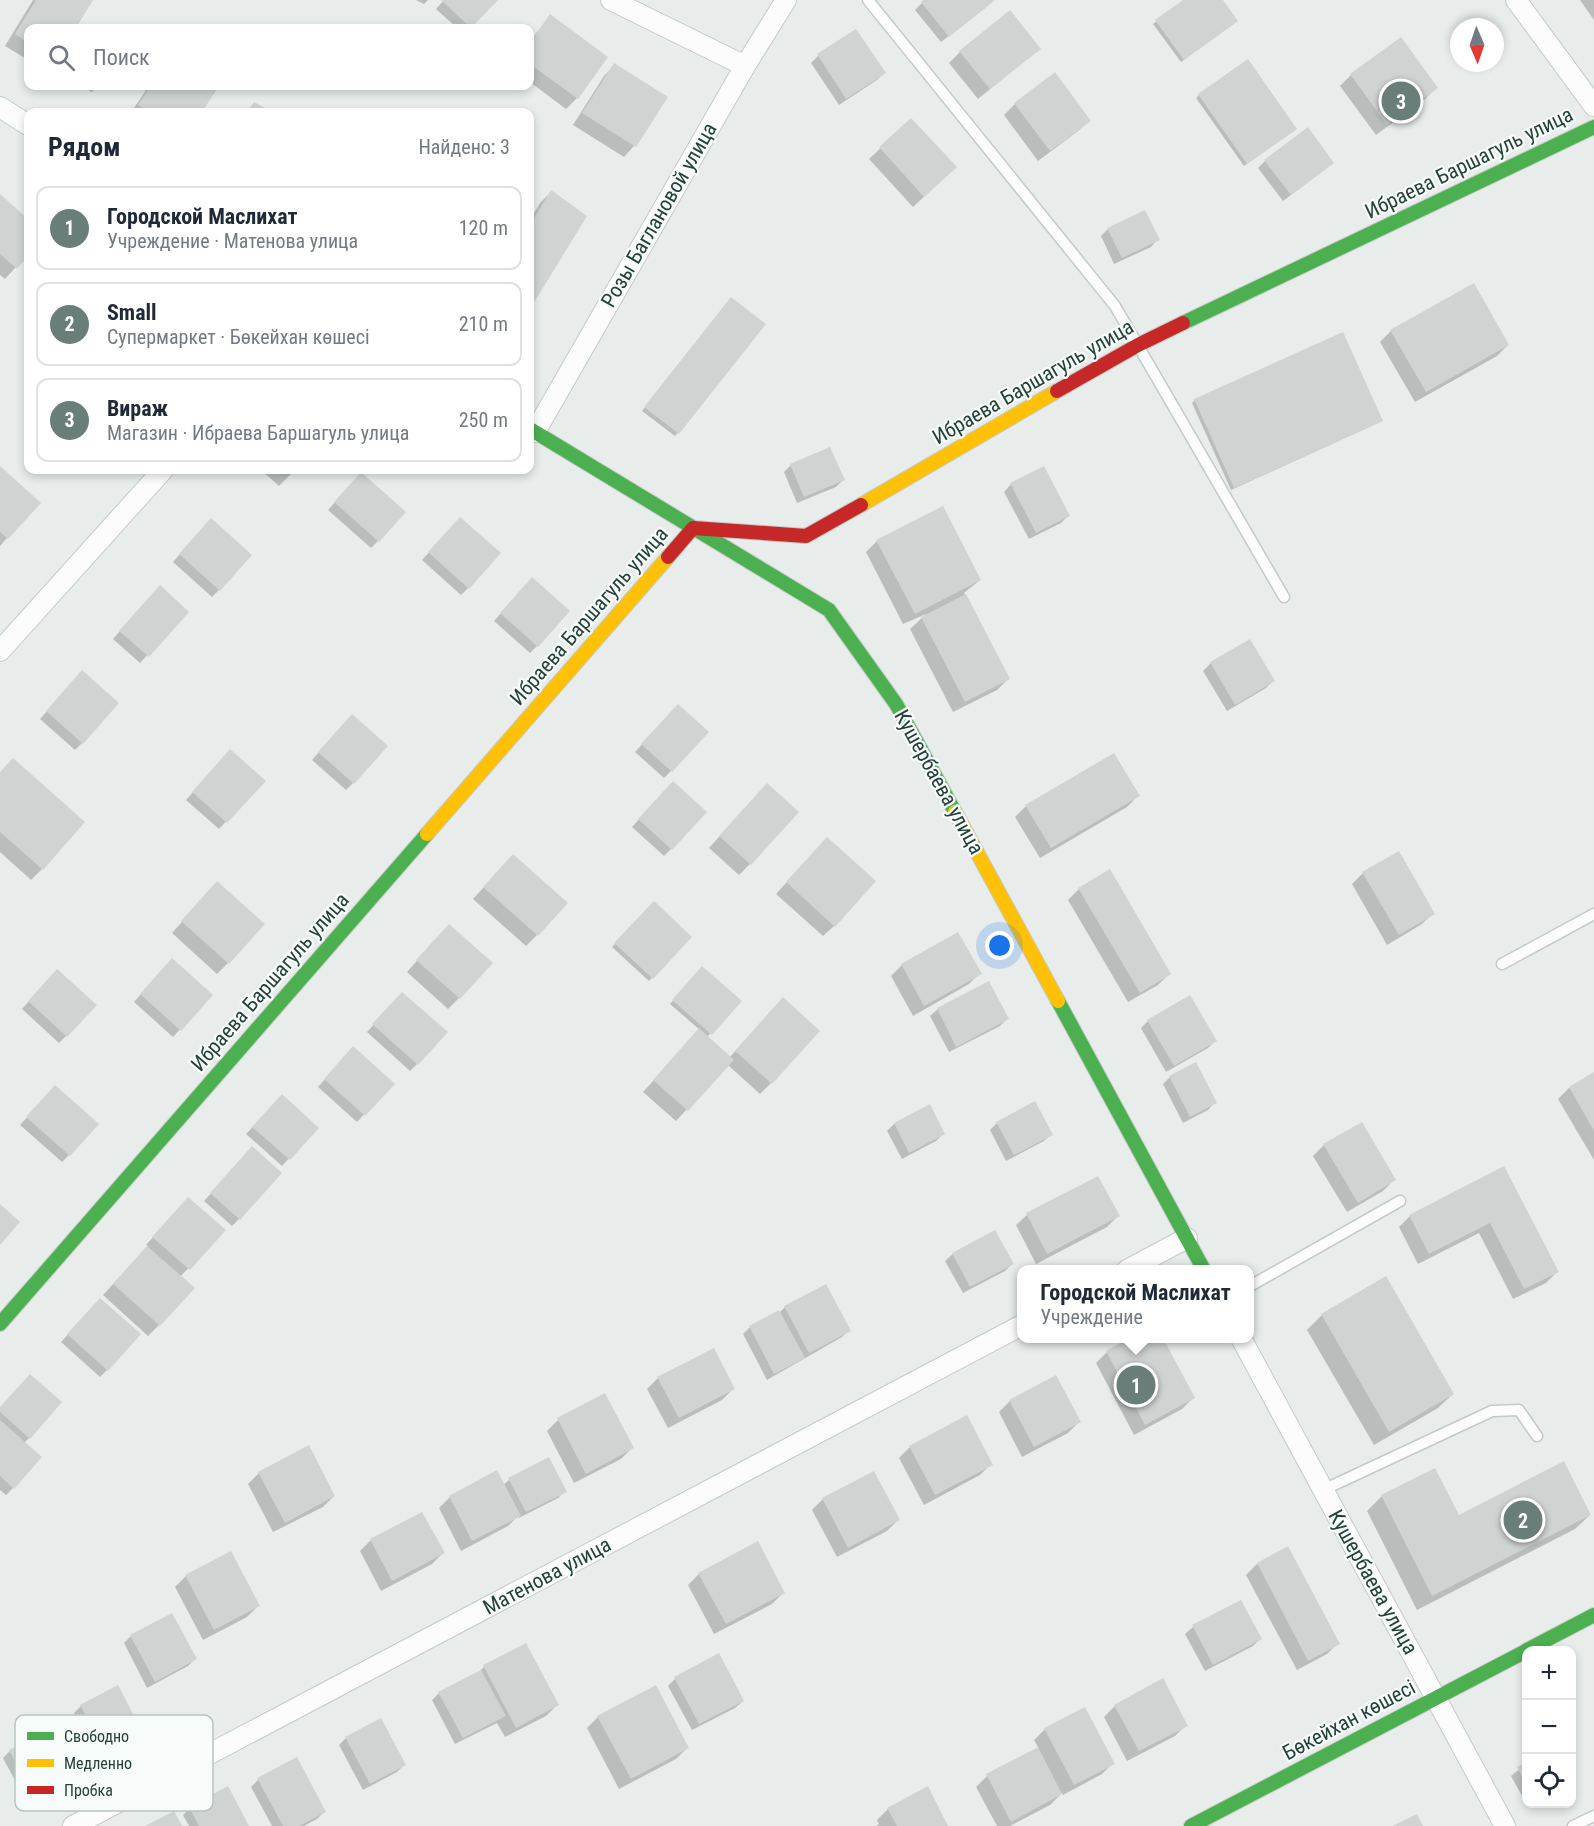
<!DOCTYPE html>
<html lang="ru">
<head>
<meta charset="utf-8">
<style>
  :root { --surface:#fff; --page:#f2f2f3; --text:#1f2937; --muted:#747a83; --line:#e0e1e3; --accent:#697e78 }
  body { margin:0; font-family:"Roboto Condensed",sans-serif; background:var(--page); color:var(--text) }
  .controls { position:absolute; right:18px; bottom:18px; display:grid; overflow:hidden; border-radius:12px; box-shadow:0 3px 9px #0003 }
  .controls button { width:54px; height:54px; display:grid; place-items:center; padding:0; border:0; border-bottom:2px solid var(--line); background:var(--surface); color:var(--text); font:30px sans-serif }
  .compass { position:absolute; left:1450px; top:18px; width:54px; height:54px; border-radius:50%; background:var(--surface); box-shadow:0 3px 9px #0003; rotate:178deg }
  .you { position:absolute; left:1000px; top:946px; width:21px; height:21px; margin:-15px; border:4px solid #fff; border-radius:50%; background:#1a73e8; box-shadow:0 0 0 9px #1a73e833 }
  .badge { display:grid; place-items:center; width:39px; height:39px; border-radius:50%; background:var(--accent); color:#fff; font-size:20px; font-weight:700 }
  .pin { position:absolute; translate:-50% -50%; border:3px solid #fff; box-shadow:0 2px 6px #0006 }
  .popup { position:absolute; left:1017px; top:1265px; width:237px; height:78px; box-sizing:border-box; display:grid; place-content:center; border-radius:12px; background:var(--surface); filter:drop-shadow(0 2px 4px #0005); font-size:20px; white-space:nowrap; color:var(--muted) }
  .popup b { font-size:22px; color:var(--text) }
  .popup::after { content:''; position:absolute; left:50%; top:100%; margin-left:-12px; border:12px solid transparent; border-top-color:var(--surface) }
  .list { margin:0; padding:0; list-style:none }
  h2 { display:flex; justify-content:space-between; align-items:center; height:78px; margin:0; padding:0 24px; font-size:26px }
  h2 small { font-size:20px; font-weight:400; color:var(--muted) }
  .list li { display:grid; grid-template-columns:39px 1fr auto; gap:18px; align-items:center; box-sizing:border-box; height:84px; margin:0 12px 12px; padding:0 12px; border:2px solid var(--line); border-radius:12px }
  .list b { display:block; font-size:22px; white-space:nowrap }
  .list p { margin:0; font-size:20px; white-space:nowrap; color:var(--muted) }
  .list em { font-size:20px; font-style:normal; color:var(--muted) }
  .icon { flex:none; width:33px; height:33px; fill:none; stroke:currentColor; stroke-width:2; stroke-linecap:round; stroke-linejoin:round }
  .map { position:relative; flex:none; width:1594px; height:1826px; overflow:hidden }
  .search { position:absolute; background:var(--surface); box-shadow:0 3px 9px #0003; left:24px; top:24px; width:510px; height:66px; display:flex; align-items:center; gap:15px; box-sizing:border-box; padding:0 21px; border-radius:12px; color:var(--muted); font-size:22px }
  .panel { position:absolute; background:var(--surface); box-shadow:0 3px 9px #0003; left:24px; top:108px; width:510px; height:366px; border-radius:12px }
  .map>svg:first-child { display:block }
</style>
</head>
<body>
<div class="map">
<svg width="1594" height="1826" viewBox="0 0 1594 1826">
  <rect width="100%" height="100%" fill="#e8edeb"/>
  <g fill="#0003">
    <polygon points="33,0 91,0 74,28 28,28 28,60 5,46"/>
    <polygon points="416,0 428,0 424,4"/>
    <polygon points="444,0 496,0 469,28 457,28 436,9"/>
    <polygon points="925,0 992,0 985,8 941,42 915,10"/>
    <polygon points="1186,0 1221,0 1233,24 1181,62 1153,24"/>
    <polygon points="1580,0 1594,0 1594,20"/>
    <polygon points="550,16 577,98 566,109 530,82 530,41"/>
    <polygon points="87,24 94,28 82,28"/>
    <polygon points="856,31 884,73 877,80 839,105 811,63 818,56"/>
    <polygon points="1400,39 1436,88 1425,99 1376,135 1340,86 1351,75"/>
    <polygon points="1039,49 978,99 949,63 960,52"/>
    <polygon points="615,65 634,146 624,157 573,125 604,76"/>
    <polygon points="1054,74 1089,120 1078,131 1038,161 1004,115 1015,104"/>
    <polygon points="80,86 98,86 92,92"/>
    <polygon points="149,86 217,86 200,112 131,112"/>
    <polygon points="1199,95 1296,129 1244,166 1196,98"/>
    <polygon points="911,120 944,178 913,207 869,159"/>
    <polygon points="1265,161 1325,169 1283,201 1258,168"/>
    <polygon points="551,192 585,216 530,306 530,220 540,203"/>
    <polygon points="0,196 28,221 28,254 5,279 0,275"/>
    <polygon points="1108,229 1158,239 1151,247 1114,264 1101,236"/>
    <polygon points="728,302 763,325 675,436 642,411"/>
    <polygon points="1391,331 1508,345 1497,356 1415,402 1380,342"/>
    <polygon points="1195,400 1382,420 1378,423 1231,490 1192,403"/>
    <polygon points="791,465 843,480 836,487 797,503 784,472"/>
    <polygon points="0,468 7,538 0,546"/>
    <polygon points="261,470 295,470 279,486"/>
    <polygon points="354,481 378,541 371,548 328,510"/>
    <polygon points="1011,484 1068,516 1061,523 1029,539 1004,492"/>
    <polygon points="453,526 468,588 461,595 422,560"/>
    <polygon points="204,527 219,590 212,597 173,562"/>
    <polygon points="877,541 980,580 964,593 1008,679 997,690 953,712 910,629 926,614 903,624 866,552"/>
    <polygon points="525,586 537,646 530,653 494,621"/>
    <polygon points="153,594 187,612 140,663 113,639"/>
    <polygon points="1250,641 1273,681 1266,688 1227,711 1203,671 1210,664"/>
    <polygon points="76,679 82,743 75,750 40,719"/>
    <polygon points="671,713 671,771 664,778 635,752"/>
    <polygon points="345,723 353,783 346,790 312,760"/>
    <polygon points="223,758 264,781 219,829 186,800"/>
    <polygon points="0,773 42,869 31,880 0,852"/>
    <polygon points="666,790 671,849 664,856 632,827"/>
    <polygon points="756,796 750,864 739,875 709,848"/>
    <polygon points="1138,796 1127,807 1040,858 1015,817 1026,806"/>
    <polygon points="816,850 834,926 823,936 776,894"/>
    <polygon points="502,867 537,935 526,946 473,899"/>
    <polygon points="1363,873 1433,913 1422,924 1387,945 1352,884"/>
    <polygon points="1079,889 1169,974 1158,985 1128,1002 1068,900"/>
    <polygon points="207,894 228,963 217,974 172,933"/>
    <polygon points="654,903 690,937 649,981 612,947"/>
    <polygon points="438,937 459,998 448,1009 407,972"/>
    <polygon points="902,965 980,973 969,984 913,1016 891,976"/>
    <polygon points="165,967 211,995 173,1037 134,1002"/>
    <polygon points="702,968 740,1001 707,1037 730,1057 772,1010 771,1083 760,1094 728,1065 676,1121 643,1092 700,1030 670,1004"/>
    <polygon points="50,978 66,1036 59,1043 22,1009"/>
    <polygon points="989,983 1007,1019 1000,1026 949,1052 930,1016 938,1009"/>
    <polygon points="1189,997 1215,1041 1208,1048 1166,1072 1141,1028 1148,1021"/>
    <polygon points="395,1001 417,1064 410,1071 367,1032"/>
    <polygon points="346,1056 392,1084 357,1122 318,1087"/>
    <polygon points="1594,1074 1594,1160 1558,1099 1569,1088"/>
    <polygon points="1170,1077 1215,1102 1208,1110 1183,1123 1163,1084"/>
    <polygon points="49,1094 69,1155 62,1162 20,1125"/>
    <polygon points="275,1103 317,1128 282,1166 246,1134"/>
    <polygon points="929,1106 944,1133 936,1141 902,1159 887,1131 894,1124"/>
    <polygon points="997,1123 1051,1134 1044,1141 1006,1161 990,1130"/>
    <polygon points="1324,1145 1394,1180 1383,1191 1347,1212 1313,1156"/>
    <polygon points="246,1155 239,1219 232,1226 204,1201"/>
    <polygon points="1504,1168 1557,1272 1546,1283 1513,1299 1479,1233 1418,1264 1399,1227 1410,1216"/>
    <polygon points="1097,1178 1118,1216 1107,1227 1036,1264 1016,1225 1027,1215"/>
    <polygon points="181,1206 224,1230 180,1277 159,1325 148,1336 103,1295 148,1246 146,1245"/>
    <polygon points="953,1254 1012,1264 1005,1271 963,1293 945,1261"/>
    <polygon points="1385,1278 1453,1394 1438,1408 1374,1445 1307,1330 1322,1315"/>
    <polygon points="93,1307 107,1370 100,1377 61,1342"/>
    <polygon points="785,1307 849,1330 842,1337 767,1380 743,1334 750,1327 779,1313"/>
    <polygon points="1107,1352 1193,1398 1182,1409 1134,1435 1096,1363"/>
    <polygon points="658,1378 733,1389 722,1400 668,1428 647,1389"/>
    <polygon points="604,1395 632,1448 621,1459 574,1483 547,1431 558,1420"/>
    <polygon points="1010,1401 1079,1422 1068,1433 1022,1457 999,1412"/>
    <polygon points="0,1409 29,1438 24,1443 13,1488 6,1495 0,1490"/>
    <polygon points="910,1447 991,1464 980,1475 924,1505 899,1458"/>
    <polygon points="1434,1470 1458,1517 1590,1515 1575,1529 1417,1610 1367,1511 1381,1497"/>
    <polygon points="497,1472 503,1485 509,1480 565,1491 558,1498 519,1518 518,1516 508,1526 461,1551 439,1508 450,1497"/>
    <polygon points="259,1473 334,1496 323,1507 273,1532 248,1484"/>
    <polygon points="823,1499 898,1520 887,1531 837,1557 812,1510"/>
    <polygon points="371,1540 443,1553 432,1564 381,1591 360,1551"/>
    <polygon points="1257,1564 1338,1643 1327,1654 1297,1670 1246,1575"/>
    <polygon points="699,1574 783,1593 772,1604 714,1634 688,1585"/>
    <polygon points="186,1576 258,1606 247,1617 203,1640 175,1587"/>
    <polygon points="1240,1602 1260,1639 1253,1646 1205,1671 1185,1634 1193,1627"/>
    <polygon points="131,1636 195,1659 188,1666 147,1688 124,1643"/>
    <polygon points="484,1667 557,1705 546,1716 505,1737 497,1723 455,1744 432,1700 439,1693 478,1673"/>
    <polygon points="675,1679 743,1701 735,1708 692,1730 668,1686"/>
    <polygon points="81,1706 141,1732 134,1739 98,1758 74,1713"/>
    <polygon points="1115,1706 1186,1725 1175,1736 1127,1761 1104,1717"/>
    <polygon points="598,1717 687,1748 676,1759 619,1789 587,1728"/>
    <polygon points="1045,1729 1113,1763 1102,1774 1063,1795 1062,1793 1050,1805 1010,1826 997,1826 976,1787 987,1776 1039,1749 1034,1740"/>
    <polygon points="346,1738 404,1765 397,1772 363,1790 339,1745"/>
    <polygon points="10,1751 69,1772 62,1779 25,1799 3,1758"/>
    <polygon points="1526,1764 1526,1803 1511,1776"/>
    <polygon points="258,1780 324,1812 317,1819 304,1826 272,1826 251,1787"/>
    <polygon points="190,1808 248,1826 189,1826 183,1815"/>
    <polygon points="888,1809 947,1826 876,1826 879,1824 877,1820"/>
  </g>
  <g fill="#cfd4d2">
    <polygon points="36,0 93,0 76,28 28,28 28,43 15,34"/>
    <polygon points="441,0 498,0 471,28"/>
    <polygon points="923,0 995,0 949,37 921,2"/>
    <polygon points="1183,0 1223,0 1238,21 1184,60 1155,20"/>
    <polygon points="1010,10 1041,49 990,89 959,51"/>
    <polygon points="550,14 608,57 578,99 530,64 530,43"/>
    <polygon points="856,29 886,73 846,99 817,54"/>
    <polygon points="1401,37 1438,88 1387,125 1350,74"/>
    <polygon points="1248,59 1297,129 1247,164 1198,94"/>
    <polygon points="614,63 668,97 636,147 582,113"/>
    <polygon points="1055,72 1091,121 1050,151 1014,103"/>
    <polygon points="151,86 219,86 202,112 149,112 138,105"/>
    <polygon points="254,102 272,112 247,112"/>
    <polygon points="911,118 957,167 924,197 879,147"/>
    <polygon points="1308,127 1334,163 1291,195 1264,160"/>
    <polygon points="551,190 587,216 530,309 530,225"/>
    <polygon points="0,194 28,219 28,256 17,269 0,254"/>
    <polygon points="1145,210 1160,240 1122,258 1107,228"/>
    <polygon points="1474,283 1509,345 1426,392 1390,330"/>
    <polygon points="731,297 766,324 679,434 644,407"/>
    <polygon points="1343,332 1383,421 1234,488 1194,399"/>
    <polygon points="830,447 845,480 804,497 790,464"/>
    <polygon points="0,466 41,503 8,539 0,532"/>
    <polygon points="1044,466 1070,516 1036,533 1010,483"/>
    <polygon points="361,472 406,512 379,542 334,502"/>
    <polygon points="943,506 981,580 915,614 876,540"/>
    <polygon points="460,517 501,553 469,589 428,552"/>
    <polygon points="211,518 252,555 220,591 179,554"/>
    <polygon points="532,577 570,611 538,647 500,613"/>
    <polygon points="160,585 189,612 149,657 119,631"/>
    <polygon points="966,594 1010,679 965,702 921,617"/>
    <polygon points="1250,639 1275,681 1235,705 1210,662"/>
    <polygon points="82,670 119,703 83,744 46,711"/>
    <polygon points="678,704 709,732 672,772 641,744"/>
    <polygon points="352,714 388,746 354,784 318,752"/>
    <polygon points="230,749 266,781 227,823 192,792"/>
    <polygon points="1114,753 1140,796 1051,848 1025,805"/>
    <polygon points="13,758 85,822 43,870 0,832 0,772"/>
    <polygon points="673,781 707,812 672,850 638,819"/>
    <polygon points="767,783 799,812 751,865 719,836"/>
    <polygon points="827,837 876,881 835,927 786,882"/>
    <polygon points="1399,851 1435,914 1399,935 1362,872"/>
    <polygon points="513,854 568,903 538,936 483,887"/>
    <polygon points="1110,869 1171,974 1140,993 1078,888"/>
    <polygon points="217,881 265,924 229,964 181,921"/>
    <polygon points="654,901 692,937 653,979 614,943"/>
    <polygon points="449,924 493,963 460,999 416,960"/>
    <polygon points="958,932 982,974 924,1006 901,964"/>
    <polygon points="172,958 213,995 181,1031 140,994"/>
    <polygon points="702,966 742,1001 712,1035 672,1000"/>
    <polygon points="57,969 97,1005 67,1037 28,1001"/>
    <polygon points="989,981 1009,1019 956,1047 937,1008"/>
    <polygon points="402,992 448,1032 418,1065 372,1024"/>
    <polygon points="1190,995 1217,1041 1174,1066 1147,1020"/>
    <polygon points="783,997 820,1031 772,1084 735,1051"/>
    <polygon points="699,1028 734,1060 688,1111 653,1080"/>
    <polygon points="353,1046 395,1084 365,1116 324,1079"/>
    <polygon points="1196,1062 1217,1103 1190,1117 1169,1076"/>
    <polygon points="1594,1072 1594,1131 1569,1087"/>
    <polygon points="55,1085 99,1124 70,1156 26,1117"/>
    <polygon points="282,1094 319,1128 290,1160 252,1127"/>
    <polygon points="1035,1101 1053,1135 1014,1155 996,1122"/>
    <polygon points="930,1104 945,1134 909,1153 894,1123"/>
    <polygon points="1362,1122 1396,1180 1358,1203 1323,1144"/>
    <polygon points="252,1146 282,1173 240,1220 210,1193"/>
    <polygon points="1504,1166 1559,1272 1524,1289 1490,1223 1429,1254 1409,1215"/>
    <polygon points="1098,1176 1120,1216 1047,1254 1026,1213"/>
    <polygon points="188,1197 226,1230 190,1270 152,1237"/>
    <polygon points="0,1204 20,1222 0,1245"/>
    <polygon points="995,1230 1014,1264 970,1287 952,1253"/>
    <polygon points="147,1246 195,1288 160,1326 113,1284"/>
    <polygon points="1386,1276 1454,1394 1389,1432 1321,1314"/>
    <polygon points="826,1284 851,1331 809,1353 784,1306"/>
    <polygon points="100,1298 141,1334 108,1371 67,1334"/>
    <polygon points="779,1310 805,1358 774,1374 749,1326"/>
    <polygon points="1129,1338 1163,1338 1195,1398 1145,1425 1106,1351"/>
    <polygon points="714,1348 735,1389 679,1418 657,1377"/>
    <polygon points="30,1374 62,1402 30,1439 0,1412 0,1407"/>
    <polygon points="1056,1375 1081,1422 1034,1447 1009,1400"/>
    <polygon points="605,1393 634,1448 586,1474 557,1418"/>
    <polygon points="967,1415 993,1465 935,1495 909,1446"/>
    <polygon points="0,1420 42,1457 14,1489 0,1476"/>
    <polygon points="309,1445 335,1496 285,1523 258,1472"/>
    <polygon points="549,1457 567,1492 526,1512 508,1478"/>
    <polygon points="1564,1461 1591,1515 1432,1596 1381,1495 1435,1468 1459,1515"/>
    <polygon points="497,1470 521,1516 472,1541 449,1496"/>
    <polygon points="874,1471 900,1520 848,1548 822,1498"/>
    <polygon points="422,1512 445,1553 392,1581 370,1539"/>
    <polygon points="758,1541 785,1593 726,1624 698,1573"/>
    <polygon points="1288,1546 1340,1644 1308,1661 1257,1563"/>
    <polygon points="231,1551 260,1606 214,1630 185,1575"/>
    <polygon points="1241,1600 1262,1639 1213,1665 1192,1625"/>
    <polygon points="172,1613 197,1659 155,1682 130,1635"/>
    <polygon points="526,1643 559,1705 516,1728 483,1665"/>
    <polygon points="719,1653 744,1701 699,1724 674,1677"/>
    <polygon points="481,1670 506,1716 463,1738 438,1692"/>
    <polygon points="1163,1678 1188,1726 1139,1751 1114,1705"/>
    <polygon points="118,1685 143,1733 105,1752 80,1705"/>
    <polygon points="656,1685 689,1748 631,1779 597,1716"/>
    <polygon points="1085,1707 1115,1764 1074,1785 1044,1728"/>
    <polygon points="381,1718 406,1765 370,1784 345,1737"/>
    <polygon points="49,1729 71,1772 32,1793 9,1750"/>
    <polygon points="1038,1747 1062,1794 1011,1822 986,1774"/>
    <polygon points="297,1757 326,1812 299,1826 283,1826 257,1778"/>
    <polygon points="1526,1762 1526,1785 1517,1767"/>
    <polygon points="228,1786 249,1826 199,1826 189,1807"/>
    <polygon points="928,1786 948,1826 897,1826 887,1808"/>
    <polygon points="174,1811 182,1826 145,1826"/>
    <polygon points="1417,1814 1423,1826 1392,1826"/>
  </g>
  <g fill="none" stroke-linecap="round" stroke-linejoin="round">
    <defs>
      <g id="lane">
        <polyline points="868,0 1115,306 1284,597"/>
        <polyline points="1502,964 1594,914"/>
        <polyline points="1250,1286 1400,1201"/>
        <polyline points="1323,1490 1492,1411 1519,1410 1537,1436"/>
        <polyline points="1573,1826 1594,1816"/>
      </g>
      <g id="street">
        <polyline points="611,0 745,66"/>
        <polyline points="1516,0 1594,106"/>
        <polyline points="0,107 28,125"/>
        <polyline points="535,432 745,66 786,0"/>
        <polyline points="0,651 163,470"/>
        <polyline points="1127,1270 1187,1238"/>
        <polyline points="1241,1338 1505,1826"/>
        <polyline points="73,1826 1022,1325"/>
      </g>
      <g id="fast">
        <polyline points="1183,323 1594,127"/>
        <polyline points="530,429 829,610 896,704 955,812"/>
        <polyline points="1058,1001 1204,1270"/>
        <polyline points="0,1324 427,834"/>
        <polyline points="1527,1650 1594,1615"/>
        <polyline points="1191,1826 1526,1651"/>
      </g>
      <g id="slow">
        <polyline points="861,505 1057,391"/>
        <polyline points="955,812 1058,1001"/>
        <polyline points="427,834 668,557"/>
      </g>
      <g id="jam">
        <polyline points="1057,391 1138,345 1183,323"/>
        <polyline points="668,557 693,528 806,536 861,505"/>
      </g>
    </defs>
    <use href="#lane" stroke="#c5cac8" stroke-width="13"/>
    <use href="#street" stroke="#c5cac8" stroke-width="22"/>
    <use href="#fast" stroke="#c3cbc8" stroke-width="16"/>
    <use href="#slow" stroke="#c3cbc8" stroke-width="16"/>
    <use href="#jam" stroke="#c3cbc8" stroke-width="16"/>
    <use href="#lane" stroke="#fcfcfc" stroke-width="10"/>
    <use href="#street" stroke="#fcfcfc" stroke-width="20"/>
    <use href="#fast" stroke="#4caf50" stroke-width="14"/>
    <use href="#slow" stroke="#ffc107" stroke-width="14"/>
    <use href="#jam" stroke="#c62828" stroke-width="14"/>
  </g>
  <g text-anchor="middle" stroke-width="4.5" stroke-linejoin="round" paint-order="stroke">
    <g font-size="21" fill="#24423a" stroke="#f7fbf9">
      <text transform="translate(1469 163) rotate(-26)" y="7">Ибраева Баршагуль улица</text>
      <text transform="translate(659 215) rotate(-60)" y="7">Розы Баглановой улица</text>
      <text transform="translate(1033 382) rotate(-30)" y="7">Ибраева Баршагуль улица</text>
      <text transform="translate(589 616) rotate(-49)" y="7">Ибраева Баршагуль улица</text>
      <text transform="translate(939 782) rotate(61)" y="7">Кушербаева улица</text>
      <text transform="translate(270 982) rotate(-49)" y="7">Ибраева Баршагуль улица</text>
      <text transform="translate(547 1576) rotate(-28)" y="7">Матенова улица</text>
      <text transform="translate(1373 1582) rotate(61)" y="7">Кушербаева улица</text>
      <text transform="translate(1349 1720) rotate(-28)" y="7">Бөкейхан көшесі</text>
    </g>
  </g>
  <rect x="15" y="1715" width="198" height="96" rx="9" fill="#f7fbf9" stroke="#b8c4c0" stroke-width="1.5"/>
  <rect x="27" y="1732" width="27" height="8" fill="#4caf50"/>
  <rect x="27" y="1759" width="27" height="8" fill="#ffc107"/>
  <rect x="27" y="1786" width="27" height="8" fill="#c62828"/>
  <g font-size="16" fill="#24423a">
    <text x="64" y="1742">Свободно</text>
    <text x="64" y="1769">Медленно</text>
    <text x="64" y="1796">Пробка</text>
  </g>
</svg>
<div class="controls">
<button>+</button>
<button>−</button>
<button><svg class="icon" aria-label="locate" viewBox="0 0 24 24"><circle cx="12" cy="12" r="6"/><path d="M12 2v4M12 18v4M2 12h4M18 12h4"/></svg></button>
</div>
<svg class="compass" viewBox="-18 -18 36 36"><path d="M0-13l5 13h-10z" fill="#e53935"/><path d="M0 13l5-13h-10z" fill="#747a83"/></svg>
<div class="you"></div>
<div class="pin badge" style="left:1136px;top:1385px">1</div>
<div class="popup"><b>Городской Маслихат</b>Учреждение</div>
<div class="pin badge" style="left:1523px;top:1520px">2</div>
<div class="pin badge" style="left:1401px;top:101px">3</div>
<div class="search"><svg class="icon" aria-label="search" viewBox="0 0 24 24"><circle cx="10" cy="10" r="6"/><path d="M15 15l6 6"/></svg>Поиск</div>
<section class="panel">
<h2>Рядом<small>Найдено: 3</small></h2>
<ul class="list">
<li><span class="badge">1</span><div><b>Городской Маслихат</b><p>Учреждение · Матенова улица</p></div><em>120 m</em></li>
<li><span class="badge">2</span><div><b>Small</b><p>Супермаркет · Бөкейхан көшесі</p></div><em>210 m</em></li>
<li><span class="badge">3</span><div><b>Вираж</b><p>Магазин · Ибраева Баршагуль улица</p></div><em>250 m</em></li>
</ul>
</section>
</div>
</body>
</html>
